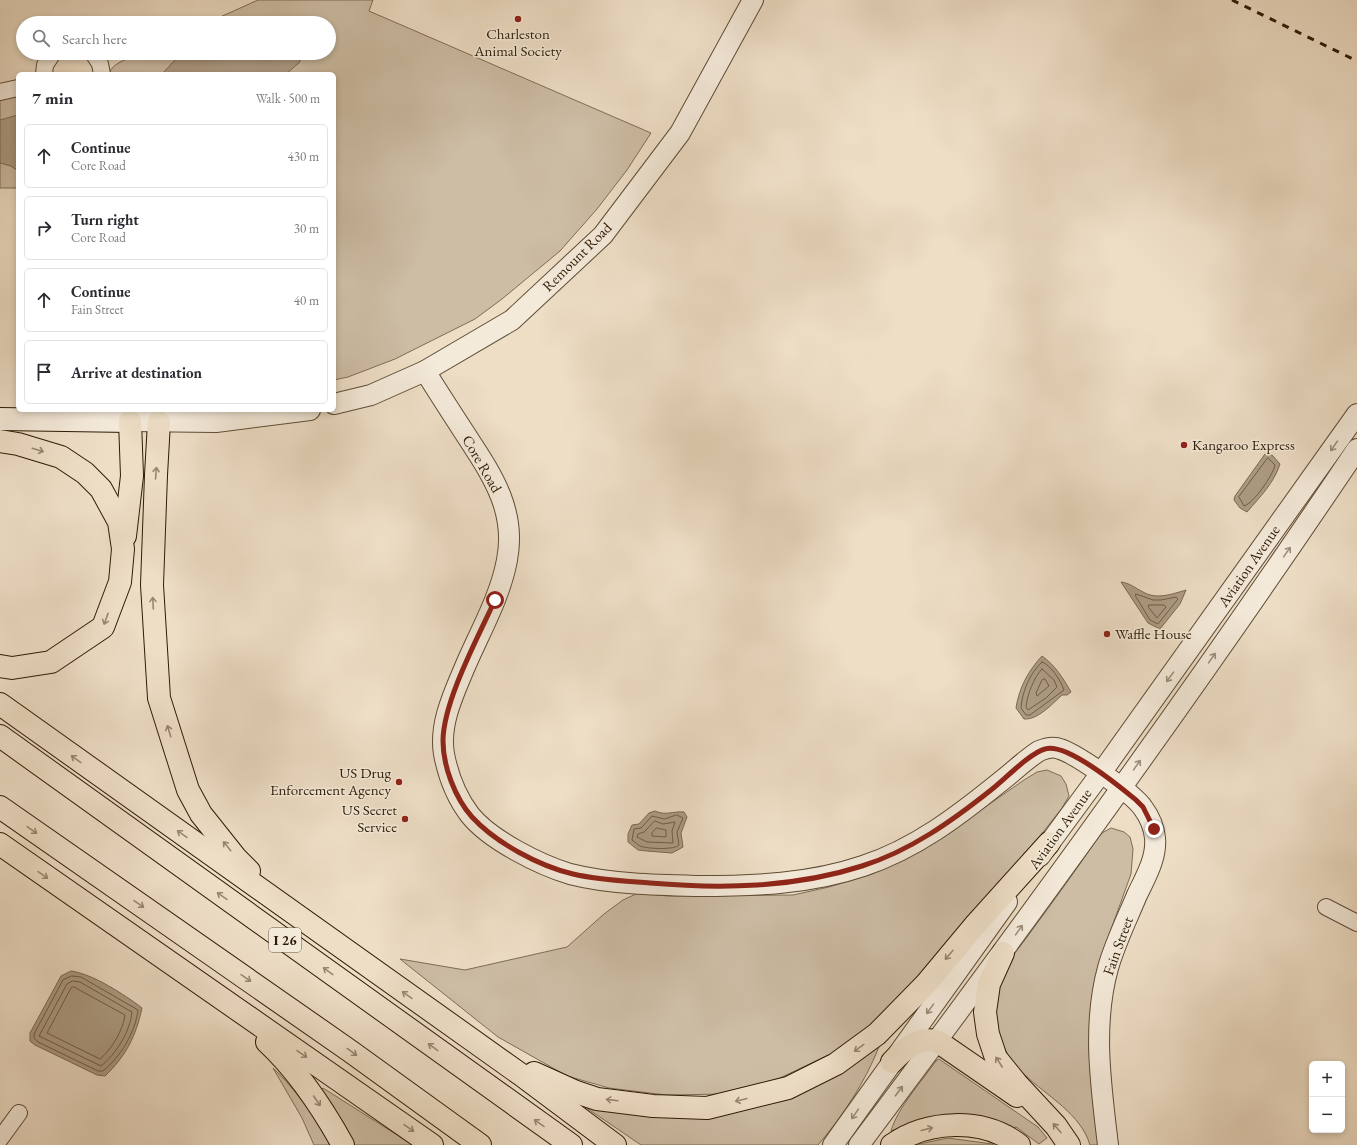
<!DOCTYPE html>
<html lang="en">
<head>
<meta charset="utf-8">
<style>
  :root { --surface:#fff; --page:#f2f2f3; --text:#2b2b33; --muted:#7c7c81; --line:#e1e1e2 }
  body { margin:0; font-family:"EB Garamond",serif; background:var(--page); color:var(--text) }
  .controls { position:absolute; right:12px; bottom:12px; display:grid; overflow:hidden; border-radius:6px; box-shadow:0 2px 6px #0003 }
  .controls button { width:36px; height:36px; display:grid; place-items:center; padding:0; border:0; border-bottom:1px solid var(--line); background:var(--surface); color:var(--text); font:20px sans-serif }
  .stop { position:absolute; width:12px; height:12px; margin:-9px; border:3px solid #8f2418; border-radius:50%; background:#fff }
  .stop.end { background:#8f2418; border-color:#fff; box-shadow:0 1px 4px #0008 }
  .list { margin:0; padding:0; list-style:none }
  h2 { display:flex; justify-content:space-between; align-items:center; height:52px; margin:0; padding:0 16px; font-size:17px }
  h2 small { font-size:13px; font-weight:400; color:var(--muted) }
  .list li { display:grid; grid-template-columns:26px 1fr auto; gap:12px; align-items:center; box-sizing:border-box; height:64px; margin:0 8px 8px; padding:0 8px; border:1px solid var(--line); border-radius:6px }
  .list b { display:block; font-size:15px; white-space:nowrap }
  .list p { margin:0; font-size:13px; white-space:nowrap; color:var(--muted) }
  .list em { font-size:13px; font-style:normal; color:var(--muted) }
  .icon { flex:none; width:22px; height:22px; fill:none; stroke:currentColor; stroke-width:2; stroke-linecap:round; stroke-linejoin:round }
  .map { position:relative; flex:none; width:1357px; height:1145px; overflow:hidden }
  .search { position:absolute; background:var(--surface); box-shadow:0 2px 6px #0003; left:16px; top:16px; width:320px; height:44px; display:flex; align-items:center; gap:10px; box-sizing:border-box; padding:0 14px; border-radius:22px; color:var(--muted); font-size:15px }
  .panel { position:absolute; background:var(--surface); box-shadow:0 2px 6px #0003; left:16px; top:72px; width:320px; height:340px; border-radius:6px }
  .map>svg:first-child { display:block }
</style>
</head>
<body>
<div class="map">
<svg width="1357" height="1145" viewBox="0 0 1357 1145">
  <rect width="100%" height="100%" fill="#eedec6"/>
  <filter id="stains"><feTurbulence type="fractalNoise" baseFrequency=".005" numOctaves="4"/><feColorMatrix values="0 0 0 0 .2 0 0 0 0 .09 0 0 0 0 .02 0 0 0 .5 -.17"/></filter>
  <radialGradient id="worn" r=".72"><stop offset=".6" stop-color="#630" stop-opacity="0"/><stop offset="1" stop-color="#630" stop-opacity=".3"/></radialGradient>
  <g fill="#cdbda5" stroke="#7e6c55">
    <path d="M258 0H373L369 11 651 133 627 170 597 209 560 251 502 299 475 319 395 359 348 377 334 380V74H109C112 62 131 58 142 53H329V23H207Z"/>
    <polygon points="18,96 18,188 0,188 0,100"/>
    <polygon points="1047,770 1061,776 1066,784 1069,796 1062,808 1037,840 887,1013 839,1050 780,1078 726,1094 666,1095 609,1088 567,1076 498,1037 400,959 465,970 567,947 604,914 623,900 638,893 668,896 793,895 829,887 872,874 929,846 1024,780 1037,772"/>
    <path d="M1111 828 1124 832 1130 837 1133 849 1131 874 1109 935 1092 1010 1089 1050 1100 1145H1090C1081 1114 1047 1096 1025 1075 996 1049 990 1012 1002 976 1007 961 1021 946 1030 933 1052 903 1074 873 1095 842L1102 833Z"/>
    <path d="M879 1047C865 1082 843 1116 818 1145H641L569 1096 671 1116 857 1062Z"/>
    <path d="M939 1059 1038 1127 1047 1138 1039 1144 1016 1127 1012 1129 907 1125 891 1131C898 1107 922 1081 936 1061Z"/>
    <path d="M273 1068C296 1090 315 1116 330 1145H314L302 1118Z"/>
    <polygon points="323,1088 413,1145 352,1145 321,1090"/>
    <polygon points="948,1138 992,1144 994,1145 914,1145"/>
  </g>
  <g fill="#ad9c84" stroke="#7a6851">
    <polygon points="188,53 299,53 300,62 286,74 162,74 176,59"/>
    <polygon points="18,115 18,171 11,166 0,163 0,120"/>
    <path d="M1265 454 1272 455 1280 464C1274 483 1260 497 1247 512L1240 508 1234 500 1235 496Z"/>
    <path d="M1121 582C1130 583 1135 588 1143 592 1157 600 1172 594 1186 590L1180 604 1160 629 1148 623Z"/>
    <path d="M1042 656C1055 665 1063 678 1071 692L1067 695H1062C1052 704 1038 720 1024 719L1016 708C1019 688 1028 671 1042 656Z"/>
    <path d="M655 811C666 816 673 811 684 812L687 817 681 833 683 847 672 853 647 851 638 850 628 842V834L632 825 639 824 649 813Z"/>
    <path d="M71 971C93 974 125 995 142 1008 136 1036 126 1056 105 1076L97 1075 35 1045 30 1041V1033L61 976Z"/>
  </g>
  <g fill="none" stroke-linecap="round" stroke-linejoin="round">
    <g stroke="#6e5c44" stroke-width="1">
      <path d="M1268 458 1275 465C1273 475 1254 503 1244 506L1239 497Z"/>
      <polygon points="1136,594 1153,600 1161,600 1176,597 1178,599 1158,624 1150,620 1136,597"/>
      <polygon points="1149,605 1164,605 1166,607 1157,618 1149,608"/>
      <path d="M1042 662C1051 665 1061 681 1064 690L1030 715H1026L1021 708C1022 692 1030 673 1042 662Z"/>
      <path d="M1042 669 1054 680 1057 687 1046 698 1028 710 1026 707C1027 695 1034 677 1042 669Z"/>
      <polygon points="1045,679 1049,686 1037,696 1036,693 1042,680"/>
      <path d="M677 815 683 818 677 832 679 845C675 850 647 849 640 846 638 845 635 842 632 840L634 829 641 828 652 816 664 819Z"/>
      <polygon points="655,821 663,824 675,822 672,831 673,843 647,842 637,837 638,834 644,832"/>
      <polygon points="657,828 666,830 666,837 652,836 652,833"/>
      <path d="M72 976 81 977 138 1010C135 1033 121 1056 103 1071H98L38 1042 34 1038V1034L63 980Z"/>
      <path d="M73 981 80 982 132 1012C130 1032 116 1054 101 1066L39 1036 67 984Z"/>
      <path d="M74 987 125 1015C123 1030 112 1049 100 1059L47 1033 71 988Z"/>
    </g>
    <defs>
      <g id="minor">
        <polyline points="93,53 100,64 102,74"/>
        <polyline points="44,74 45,65 53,53"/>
        <polyline points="0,92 18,88"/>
        <polyline points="1326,907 1357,923"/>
        <polyline points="0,1139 19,1113"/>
      </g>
      <g id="tertiary">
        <path d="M425 371C438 392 451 412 464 432 490 472 517 509 507 560 500 598 479 633 464 669 453 695 439 725 444 754 448 775 457 798 470 815 490 840 540 865 570 874 609 884 657 885 698 886 754 886 810 884 863 866 915 849 958 816 1000 782 1013 772 1025 760 1039 751 1046 748 1053 746 1060 749 1076 754 1133 793 1143 808 1149 816 1154 828 1155 838 1157 858 1145 878 1137 895 1127 919 1115 943 1108 968 1092 1026 1101 1086 1108 1145"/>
        <polyline points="334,404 371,395 425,371 512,320 603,235 680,133 753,0"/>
        <polyline points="130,421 216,422 310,410"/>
        <polyline points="1040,856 1101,773 1357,414"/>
        <polyline points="833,1145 1007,902"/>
        <path d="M859 1145C1030 917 1198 686 1357 449"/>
      </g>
      <polyline id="secondary" points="0,419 130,421"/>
      <g id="motorway">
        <polyline points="159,422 156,475 152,585 159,698 188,790 201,814 236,858 249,871"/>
        <polyline points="0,441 18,444 61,457 85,473 101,489 119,522 123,549 120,582 103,627 51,662 12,668 0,666"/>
        <polyline points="125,536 132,476 130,421"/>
        <polyline points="0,704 520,1074 615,1145"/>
        <polyline points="0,736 571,1145"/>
        <polyline points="0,807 350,1051 480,1145"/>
        <polyline points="0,844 432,1145"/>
        <polyline points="1003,953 989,984 985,1012 988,1034 996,1058 1017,1084 1056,1126 1069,1145"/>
        <path d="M267 1042C298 1071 322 1107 343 1145"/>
        <path d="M892 1062C905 1048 918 1037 937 1041L1017 1096"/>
        <polyline points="534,1073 576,1092 597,1099 653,1106 707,1108 788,1088 836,1064 877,1034 926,984 976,924 1049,843"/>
        <path d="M892 1145C927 1120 983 1117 1019 1145"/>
      </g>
    </defs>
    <use href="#minor" stroke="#5e4c35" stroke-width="18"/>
    <use href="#tertiary" stroke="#5e4c35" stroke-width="22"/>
    <use href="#secondary" stroke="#2e1b05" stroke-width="24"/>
    <use href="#motorway" stroke="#2e1b05" stroke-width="24"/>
    <use href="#minor" stroke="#f4eada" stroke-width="16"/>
    <use href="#tertiary" stroke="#f4eada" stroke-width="20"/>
    <use href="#secondary" stroke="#f4eada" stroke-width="22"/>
    <use href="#motorway" stroke="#eedec6" stroke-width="22"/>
    <polyline stroke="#2e1b05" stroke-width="3" stroke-dasharray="7 7" stroke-linecap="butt" points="1232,0 1357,61"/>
  </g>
  <defs><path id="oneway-shaft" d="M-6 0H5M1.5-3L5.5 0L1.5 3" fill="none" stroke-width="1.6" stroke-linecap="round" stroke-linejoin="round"/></defs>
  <g stroke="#9b8d7a">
    <use href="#oneway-shaft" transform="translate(1334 446) rotate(125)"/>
    <use href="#oneway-shaft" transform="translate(1287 552) rotate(-55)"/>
    <use href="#oneway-shaft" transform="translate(1212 658) rotate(-55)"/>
    <use href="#oneway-shaft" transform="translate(1170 677) rotate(126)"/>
    <use href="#oneway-shaft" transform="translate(1137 765) rotate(-55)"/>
    <use href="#oneway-shaft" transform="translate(1019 930) rotate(-55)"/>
    <use href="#oneway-shaft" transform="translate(930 1009) rotate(126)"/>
    <use href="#oneway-shaft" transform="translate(899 1091) rotate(-53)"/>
    <use href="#oneway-shaft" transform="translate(855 1114) rotate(125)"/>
  </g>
  <g stroke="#98866f">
    <use href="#oneway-shaft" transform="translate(38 450) rotate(17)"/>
    <use href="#oneway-shaft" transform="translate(156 473) rotate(-86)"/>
    <use href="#oneway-shaft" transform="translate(153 603) rotate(-93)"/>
    <use href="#oneway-shaft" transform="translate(106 619) rotate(110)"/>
    <use href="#oneway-shaft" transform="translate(169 731) rotate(-107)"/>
    <use href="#oneway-shaft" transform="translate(76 759) rotate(-144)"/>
    <use href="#oneway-shaft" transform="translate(32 830) rotate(35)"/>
    <use href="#oneway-shaft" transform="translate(182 834) rotate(-145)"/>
    <use href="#oneway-shaft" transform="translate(227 846) rotate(-129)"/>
    <use href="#oneway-shaft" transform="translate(43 875) rotate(35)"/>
    <use href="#oneway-shaft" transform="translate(222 896) rotate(-145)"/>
    <use href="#oneway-shaft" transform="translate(139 904) rotate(35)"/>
    <use href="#oneway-shaft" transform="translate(949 955) rotate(130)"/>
    <use href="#oneway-shaft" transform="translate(328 971) rotate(-144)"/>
    <use href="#oneway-shaft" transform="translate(246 978) rotate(35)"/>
    <use href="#oneway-shaft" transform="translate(407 995) rotate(-145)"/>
    <use href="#oneway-shaft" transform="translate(433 1047) rotate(-144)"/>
    <use href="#oneway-shaft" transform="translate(859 1048) rotate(144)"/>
    <use href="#oneway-shaft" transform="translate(352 1052) rotate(36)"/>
    <use href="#oneway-shaft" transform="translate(302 1054) rotate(34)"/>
    <use href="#oneway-shaft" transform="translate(999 1062) rotate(-123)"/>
    <use href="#oneway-shaft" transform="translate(612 1100) rotate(-173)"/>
    <use href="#oneway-shaft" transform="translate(741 1100) rotate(166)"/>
    <use href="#oneway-shaft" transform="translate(317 1101) rotate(56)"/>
    <use href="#oneway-shaft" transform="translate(539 1123) rotate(-145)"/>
    <use href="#oneway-shaft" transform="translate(409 1128) rotate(35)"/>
    <use href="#oneway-shaft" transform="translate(1057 1128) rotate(-131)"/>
    <use href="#oneway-shaft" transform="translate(927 1129) rotate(-14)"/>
  </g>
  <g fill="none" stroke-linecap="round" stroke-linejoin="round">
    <path stroke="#8f2418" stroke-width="5" d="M495 600C478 637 443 702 443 741 443 766 455 798 472 817 496 843 539 866 573 874 598 880 624 881 650 883 721 889 794 888 862 866 910 851 952 821 991 790 1005 779 1030 753 1045 749 1066 742 1119 786 1136 800L1143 807 1154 829"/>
  </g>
  <g fill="#8f2418" stroke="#f4eada" stroke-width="1.5">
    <circle cx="518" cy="19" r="4"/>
    <circle cx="1184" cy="445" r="4"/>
    <circle cx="1107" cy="634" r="4"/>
    <circle cx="399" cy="782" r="4"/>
    <circle cx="405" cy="819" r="4"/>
  </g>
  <g text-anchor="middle" stroke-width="3" stroke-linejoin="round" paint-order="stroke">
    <rect fill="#f4eada" stroke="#695945" stroke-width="1" x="269" y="928" width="32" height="24" rx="3"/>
    <g font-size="14" font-weight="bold" fill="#2e1b05">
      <text x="285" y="945">I 26</text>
    </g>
    <g font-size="15" fill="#2e1b05" stroke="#f4eada" text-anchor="start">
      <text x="518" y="39" text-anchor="middle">Charleston<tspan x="518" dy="17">Animal Society</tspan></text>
      <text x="1192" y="450">Kangaroo Express</text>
      <text x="1115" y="639">Waffle House</text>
      <text x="391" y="778" text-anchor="end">US Drug<tspan x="391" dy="17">Enforcement Agency</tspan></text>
      <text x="397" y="815" text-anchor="end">US Secret<tspan x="397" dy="17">Service</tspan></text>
    </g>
    <g font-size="15" fill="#2e1b05" stroke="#f4eada">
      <text transform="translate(577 257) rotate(-45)" y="5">Remount Road</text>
      <text transform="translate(482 464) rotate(60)" y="5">Core Road</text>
      <text transform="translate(1249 566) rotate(-55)" y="5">Aviation Avenue</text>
      <text transform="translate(1060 829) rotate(-54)" y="5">Aviation Avenue</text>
      <text transform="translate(1118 946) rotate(-70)" y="5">Fain Street</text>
    </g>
  </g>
  <rect width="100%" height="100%" filter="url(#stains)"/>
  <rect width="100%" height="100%" fill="url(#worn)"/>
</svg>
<div class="controls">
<button>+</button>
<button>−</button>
</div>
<div class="stop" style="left:495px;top:600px"></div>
<div class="stop end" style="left:1154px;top:829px"></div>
<div class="search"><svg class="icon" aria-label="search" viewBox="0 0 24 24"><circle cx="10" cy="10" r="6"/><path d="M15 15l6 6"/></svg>Search here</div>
<section class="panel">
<h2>7 min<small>Walk · 500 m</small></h2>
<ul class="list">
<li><svg class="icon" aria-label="ahead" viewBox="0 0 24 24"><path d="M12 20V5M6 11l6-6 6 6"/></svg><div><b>Continue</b><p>Core Road</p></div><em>430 m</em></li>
<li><svg class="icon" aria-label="right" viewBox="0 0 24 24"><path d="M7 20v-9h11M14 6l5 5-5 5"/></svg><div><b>Turn right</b><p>Core Road</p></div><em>30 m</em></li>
<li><svg class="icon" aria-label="ahead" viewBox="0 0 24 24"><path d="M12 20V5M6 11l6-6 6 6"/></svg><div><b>Continue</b><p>Fain Street</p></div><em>40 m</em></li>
<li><svg class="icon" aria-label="arrive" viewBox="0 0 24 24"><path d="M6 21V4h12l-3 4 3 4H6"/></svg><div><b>Arrive at destination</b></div></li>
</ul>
</section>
</div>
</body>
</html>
